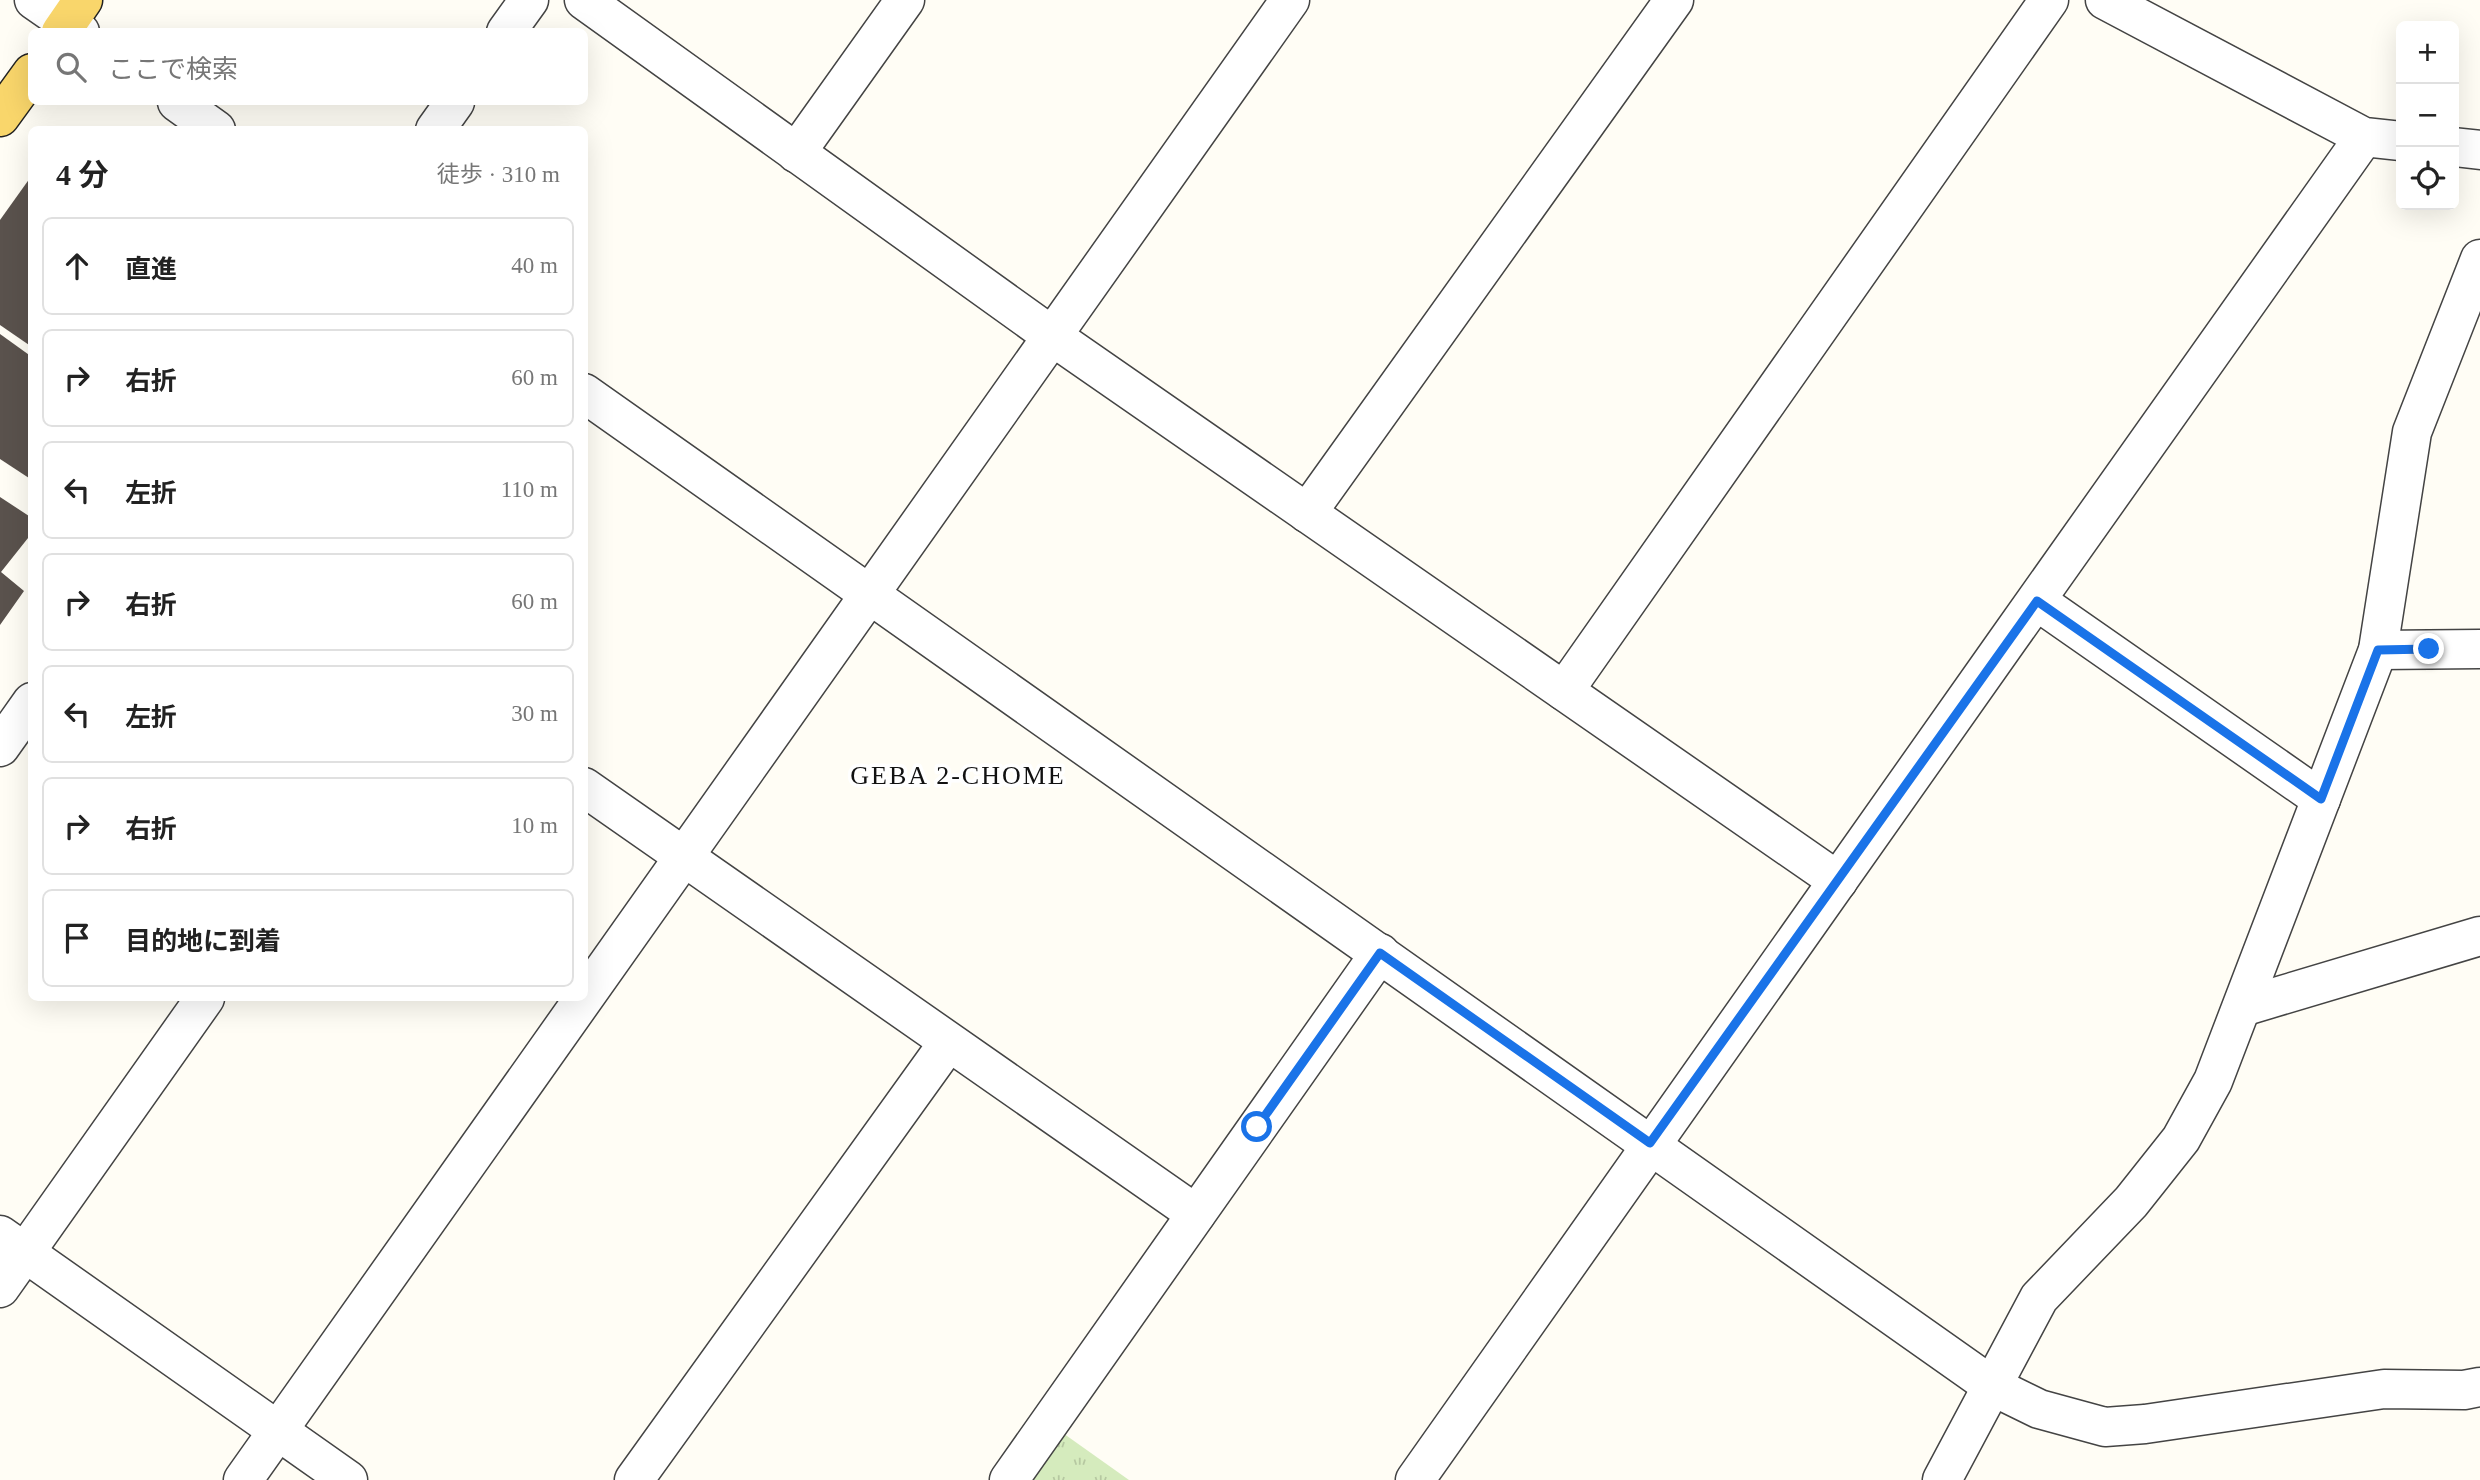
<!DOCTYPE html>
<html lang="ja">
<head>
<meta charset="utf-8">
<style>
  :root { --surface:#fff; --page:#f2f2f2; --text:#222; --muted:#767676; --line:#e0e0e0 }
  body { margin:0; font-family:"Times New Roman","Noto Sans JP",serif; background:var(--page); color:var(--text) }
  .controls { position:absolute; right:21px; top:21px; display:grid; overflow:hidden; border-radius:10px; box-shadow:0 7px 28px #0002 }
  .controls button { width:63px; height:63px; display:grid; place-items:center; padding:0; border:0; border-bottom:2px solid var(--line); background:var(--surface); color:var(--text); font:35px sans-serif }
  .stop { position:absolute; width:21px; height:21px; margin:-16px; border:5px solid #1a73e8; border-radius:50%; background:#fff }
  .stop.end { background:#1a73e8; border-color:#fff; box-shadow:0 2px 7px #0008 }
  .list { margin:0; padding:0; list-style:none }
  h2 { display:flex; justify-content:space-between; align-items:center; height:91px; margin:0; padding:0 28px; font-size:30px }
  h2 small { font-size:23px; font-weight:400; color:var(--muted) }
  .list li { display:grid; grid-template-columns:46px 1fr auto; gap:21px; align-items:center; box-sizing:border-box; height:98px; margin:0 14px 14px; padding:0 14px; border:2px solid var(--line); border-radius:10px }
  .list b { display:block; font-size:26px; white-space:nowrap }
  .list em { font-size:23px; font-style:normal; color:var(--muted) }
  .icon { flex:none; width:38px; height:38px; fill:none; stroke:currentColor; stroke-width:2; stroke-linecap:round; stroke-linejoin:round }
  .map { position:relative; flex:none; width:2480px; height:1480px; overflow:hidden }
  .search { position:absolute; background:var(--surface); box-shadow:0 7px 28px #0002; left:28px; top:28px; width:560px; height:77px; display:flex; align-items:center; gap:18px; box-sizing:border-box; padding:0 24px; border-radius:10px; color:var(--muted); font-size:26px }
  .panel { position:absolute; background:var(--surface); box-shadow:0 7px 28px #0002; left:28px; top:126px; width:560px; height:875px; border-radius:10px }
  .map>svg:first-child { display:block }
</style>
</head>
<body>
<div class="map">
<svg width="2480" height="1480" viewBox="0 0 2480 1480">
  <defs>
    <pattern id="grass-tufts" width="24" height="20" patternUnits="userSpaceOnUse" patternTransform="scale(1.75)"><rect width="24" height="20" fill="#d5ebbd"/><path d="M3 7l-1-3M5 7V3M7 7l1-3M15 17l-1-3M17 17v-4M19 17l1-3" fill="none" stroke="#b6c8a1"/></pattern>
  </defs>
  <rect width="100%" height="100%" fill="#fffdf5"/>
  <polygon fill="url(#grass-tufts)" points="1060,1431 1129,1480 1025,1480"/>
  <g fill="#5a524d">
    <polygon points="30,178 32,179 32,347 0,325 0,220"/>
    <polygon points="0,334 32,357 32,480 0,459"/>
    <polygon points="0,497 32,518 32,533 1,572 24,591 0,625"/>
  </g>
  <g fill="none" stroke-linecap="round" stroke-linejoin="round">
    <defs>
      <g id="minor">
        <polyline points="34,0 80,32"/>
        <polyline points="584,0 1052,336 1838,881"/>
        <polyline points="2105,0 2364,137 2401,141"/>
        <polyline points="506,32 529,0"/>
        <polyline points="177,102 216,130"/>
        <polyline points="435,130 455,102"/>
        <polyline points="2454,147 2480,150"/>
        <polyline points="796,153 905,0"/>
        <polyline points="584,393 1992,1386 2039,1409 2105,1427 2145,1424 2384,1389 2464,1390 2480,1387"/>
        <polyline points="1307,513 1674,0"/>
        <polyline points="2037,601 2321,799"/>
        <polyline points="2378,650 2480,649"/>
        <polyline points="1564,691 2049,0"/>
        <polyline points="0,747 32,702"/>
        <polyline points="584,787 1196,1214"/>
        <polyline points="2242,1007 2480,936"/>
        <polyline points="0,1235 348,1480"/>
        <polyline points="0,1288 205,998"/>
        <polyline points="243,1480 1290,0"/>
        <polyline points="634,1480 948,1043"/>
        <polyline points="1009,1480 1380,953"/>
        <path d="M1415 1480C1729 1030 2048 585 2364 137"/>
        <polyline points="1942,1480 2039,1298 2131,1202 2181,1139 2213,1081 2378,650 2412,432 2480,259"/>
      </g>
      <g id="major">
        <polyline points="61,32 83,0"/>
        <polyline points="0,117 32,73"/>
      </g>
    </defs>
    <use href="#minor" stroke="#444" stroke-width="41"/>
    <use href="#major" stroke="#222" stroke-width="41"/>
    <use href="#minor" stroke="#fff" stroke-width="38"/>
    <use href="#major" stroke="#f9d66b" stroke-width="38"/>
  </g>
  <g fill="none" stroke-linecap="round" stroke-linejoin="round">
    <polyline stroke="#1a73e8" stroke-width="9" points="1257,1127 1380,953 1650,1143 2037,601 2321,799 2378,650 2429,649"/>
  </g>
  <g text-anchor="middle" stroke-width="7" stroke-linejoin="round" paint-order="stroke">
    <g font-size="26" letter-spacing="2" fill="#111" stroke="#fff">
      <text x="958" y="784">GEBA 2-CHOME</text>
    </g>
  </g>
</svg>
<div class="controls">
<button>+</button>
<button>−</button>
<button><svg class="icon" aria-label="locate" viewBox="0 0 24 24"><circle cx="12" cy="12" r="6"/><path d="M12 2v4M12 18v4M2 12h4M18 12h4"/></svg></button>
</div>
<div class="stop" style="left:1257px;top:1127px"></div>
<div class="stop end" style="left:2429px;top:649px"></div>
<div class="search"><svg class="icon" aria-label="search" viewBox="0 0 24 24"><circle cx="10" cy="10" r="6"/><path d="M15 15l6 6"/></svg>ここで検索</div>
<section class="panel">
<h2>4 分<small>徒歩 · 310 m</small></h2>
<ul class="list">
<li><svg class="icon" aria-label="ahead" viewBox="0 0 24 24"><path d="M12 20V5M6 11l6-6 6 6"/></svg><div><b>直進</b></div><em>40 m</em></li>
<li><svg class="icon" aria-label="right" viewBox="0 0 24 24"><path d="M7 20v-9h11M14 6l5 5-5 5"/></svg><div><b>右折</b></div><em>60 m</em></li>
<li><svg class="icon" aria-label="left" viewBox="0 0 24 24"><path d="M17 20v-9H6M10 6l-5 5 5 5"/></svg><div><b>左折</b></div><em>110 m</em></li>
<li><svg class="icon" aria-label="right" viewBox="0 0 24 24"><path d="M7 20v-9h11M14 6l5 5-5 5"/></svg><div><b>右折</b></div><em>60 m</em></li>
<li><svg class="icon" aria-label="left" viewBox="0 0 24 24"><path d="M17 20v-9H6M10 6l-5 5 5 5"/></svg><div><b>左折</b></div><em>30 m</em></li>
<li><svg class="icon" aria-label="right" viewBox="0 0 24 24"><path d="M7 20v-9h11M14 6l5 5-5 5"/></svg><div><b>右折</b></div><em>10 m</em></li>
<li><svg class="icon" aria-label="arrive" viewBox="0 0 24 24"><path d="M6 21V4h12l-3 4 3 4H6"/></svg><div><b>目的地に到着</b></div></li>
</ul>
</section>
</div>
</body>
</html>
